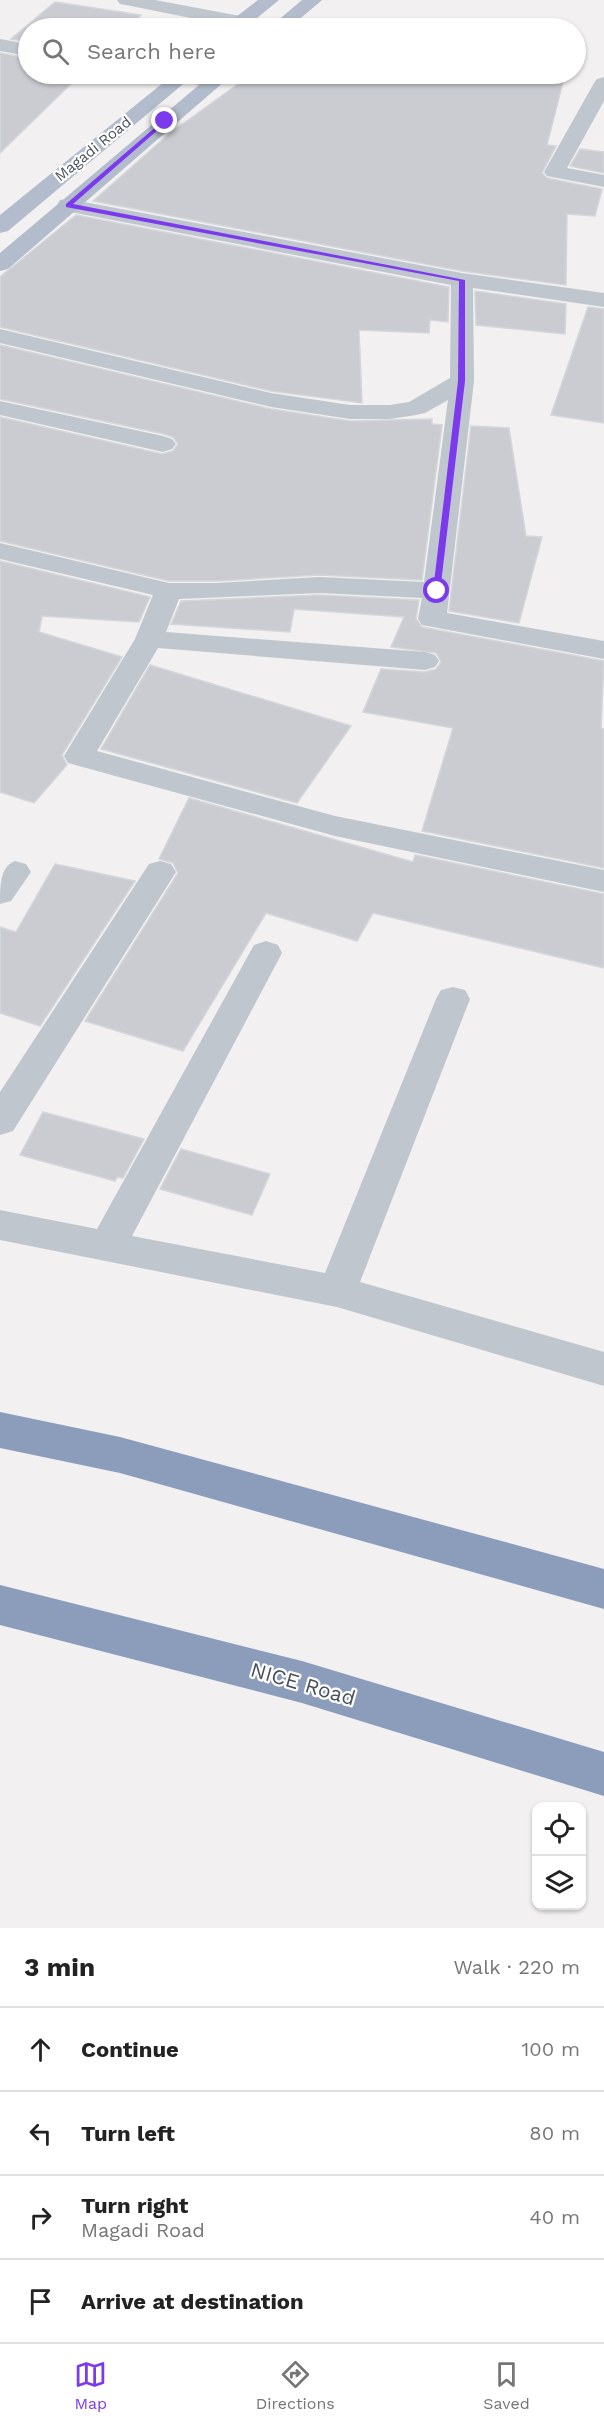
<!DOCTYPE html>
<html lang="en">
<head>
<meta charset="utf-8">
<style>
  :root { --surface:#fff; --page:#f2f2f2; --text:#222; --muted:#767676; --line:#e0e0e0; --accent:#7c3aed }
  body { margin:0; font-family:"Work Sans",sans-serif; background:var(--page); color:var(--text) }
  .controls { position:absolute; right:18px; bottom:18px; display:grid; overflow:hidden; border-radius:12px; box-shadow:0 2px 4px #0004 }
  .controls button { width:54px; height:54px; display:grid; place-items:center; padding:0; border:0; border-bottom:2px solid var(--line); background:var(--surface); color:var(--text); font:30px sans-serif }
  .stop { position:absolute; width:18px; height:18px; margin:-14px; border:4px solid #7c3aed; border-radius:50%; background:#fff }
  .stop.end { background:#7c3aed; border-color:#fff; box-shadow:0 2px 6px #0008 }
  .list { margin:0; padding:0; list-style:none }
  h2 { display:flex; justify-content:space-between; align-items:center; height:78px; margin:0; padding:0 24px; font-size:26px }
  h2 small { font-size:20px; font-weight:400; color:var(--muted) }
  .list li { display:grid; grid-template-columns:39px 1fr auto; gap:18px; align-items:center; box-sizing:border-box; height:84px; padding:0 24px; border-top:2px solid var(--line) }
  .list b { display:block; font-size:22px; white-space:nowrap }
  .list p { margin:0; font-size:20px; white-space:nowrap; color:var(--muted) }
  .list em { font-size:20px; font-style:normal; color:var(--muted) }
  .icon { flex:none; width:33px; height:33px; fill:none; stroke:currentColor; stroke-width:2; stroke-linecap:round; stroke-linejoin:round }
  .map { position:relative; flex:none; width:604px; height:1928px; overflow:hidden }
  .search { position:absolute; background:var(--surface); box-shadow:0 2px 4px #0004; left:18px; right:18px; top:18px; height:66px; display:flex; align-items:center; gap:15px; box-sizing:border-box; padding:0 21px; border-radius:33px; color:var(--muted); font-size:22px }
  .sheet { height:414px; background:var(--surface) }
  nav { display:flex; justify-content:space-around; align-items:center; box-sizing:border-box; height:84px; border-top:2px solid var(--line); background:var(--surface); font-size:16px; color:var(--muted) }
  nav a { display:grid; justify-items:center; gap:3px }
  nav .on { color:var(--accent) }
  .map>svg:first-child { display:block }
</style>
</head>
<body>
<div class="map">
<svg width="604" height="1928" viewBox="0 0 604 1928">
  <rect width="100%" height="100%" fill="#f2f0f0"/>
  <g fill="#caccd2" stroke="#d4d6db" stroke-width="1.5">
    <polygon points="55,2 141,15 128,28 28,28 28,42 11,39"/>
    <polygon points="0,53 28,58 28,74 81,74 0,153"/>
    <polygon points="252,74 293,74 312,78 318,74 565,74 547,145 556,146 542,173 547,178 602,189 595,216 567,214 566,285 462,271 93,201 170,133"/>
    <polygon points="580,149 604,152 604,173 570,166"/>
    <polygon points="76,215 449,287 448,322 430,320 429,333 359,330 362,403 271,391 0,327 0,277"/>
    <polygon points="475,291 566,304 565,334 476,325"/>
    <polygon points="588,307 604,309 604,423 551,415"/>
    <polygon points="0,345 271,409 350,421 432,419 432,424 442,425 422,580 319,575 217,581 169,581 0,541 0,417 162,454 173,451 178,444 173,437 164,434 0,399"/>
    <polygon points="471,426 509,428 526,536 542,537 519,623 449,611"/>
    <polygon points="0,561 150,597 139,622 42,616 39,632 122,657 62,755 67,765 34,803 0,792"/>
    <polygon points="319,595 419,600 416,619 422,627 604,661 601,728 604,729 604,868 422,831 453,728 363,712 381,669 425,672 436,669 441,662 436,653 391,647 404,617 294,609 290,632 171,624 181,601"/>
    <polygon points="150,665 351,726 297,803 101,749"/>
    <polygon points="189,798 413,862 415,855 604,894 604,968 373,913 357,941 266,913 183,1051 85,1021 178,873 173,863 159,859"/>
    <polygon points="55,864 135,881 40,1026 0,1013 0,927 16,932"/>
    <polygon points="43,1112 144,1139 123,1178 117,1177 115,1181 20,1155"/>
    <polygon points="181,1149 270,1174 252,1215 160,1189"/>
  </g>
  <g fill="none" stroke-linecap="round" stroke-linejoin="round">
    <g fill="#bfc6ce" fill-rule="evenodd">
      <polygon points="117,0 155,0 240,16 247,18 249,22 247,26 240,28 126,5 120,4"/>
      <polygon points="0,39 28,44 28,56 0,51"/>
      <polygon points="159,74 203,74 220,77 223,81 220,85 213,87 169,80 162,78"/>
      <polygon points="604,77 604,101 567,168 604,175 604,187 547,176 544,172 594,83 597,79"/>
      <polygon points="68,199 462,273 604,293 604,307 473,288 474,381 447,613 604,641 604,659 422,625 418,619 422,598 319,593 179,599 166,632 425,652 435,655 439,661 435,667 425,670 158,648 97,751 335,816 604,870 604,892 335,836 68,763 64,756 135,639 153,595 0,559 0,543 169,583 217,583 319,577 424,582 448,400 425,413 416,415 390,419 350,419 271,407 0,343 0,329 271,393 350,405 390,405 409,402 450,378 451,285 60,210 57,205 60,200"/>
      <polygon points="0,401 163,436 172,439 176,444 172,449 163,452 0,415"/>
      <path d="M15 861 26 864 31 872 11 901 0 904C0 885 0 867 15 861Z"/>
      <polygon points="160,861 171,864 176,872 13,1131 0,1135 0,1092 149,864"/>
      <polygon points="266,941 278,945 282,953 132,1236 325,1273 436,999 441,990 453,987 465,990 470,999 360,1282 604,1352 604,1386 337,1307 0,1240 0,1210 97,1229 254,945"/>
    </g>
    <g fill="#b2bccc" fill-rule="evenodd">
      <polygon points="258,0 279,0 245,28 225,28 227,24"/>
      <polygon points="302,0 322,0 289,28 269,28"/>
      <polygon points="174,74 195,74 8,231 0,233 0,215"/>
      <polygon points="212,74 233,74 8,269 0,271 0,253"/>
    </g>
    <g fill="#8c9dbb" fill-rule="evenodd">
      <polygon points="0,1412 120,1437 604,1569 604,1609 120,1473 0,1448"/>
      <polygon points="0,1585 302,1661 604,1752 604,1796 302,1703 0,1625"/>
    </g>
  </g>
  <polygon fill="#7c3aed" points="165,119 167,122 73,204 465,280 465,381 440,592 433,591 458,381 459,281 66,207 66,204"/>
  <g text-anchor="middle" stroke-width="4.5" stroke-linejoin="round" paint-order="stroke">
    <g font-size="15" fill="#49515c" stroke="#fff">
      <text transform="translate(93 149) rotate(-39)" y="5">Magadi Road</text>
    </g>
    <g font-size="21" fill="#49515c" stroke="#fff">
      <text transform="translate(303 1684) rotate(16)" y="7">NICE Road</text>
    </g>
  </g>
</svg>
<div class="controls">
<button><svg class="icon" aria-label="locate" viewBox="0 0 24 24"><circle cx="12" cy="12" r="6"/><path d="M12 2v4M12 18v4M2 12h4M18 12h4"/></svg></button>
<button><svg class="icon" aria-label="layers" viewBox="0 0 24 24"><path d="M12 4l9 5-9 5-9-5zM3 14l9 5 9-5"/></svg></button>
</div>
<div class="stop" style="left:437px;top:591px"></div>
<div class="stop end" style="left:165px;top:121px"></div>
<div class="search"><svg class="icon" aria-label="search" viewBox="0 0 24 24"><circle cx="10" cy="10" r="6"/><path d="M15 15l6 6"/></svg>Search here</div>
</div>
<section class="sheet">
<h2>3 min<small>Walk · 220 m</small></h2>
<ul class="list">
<li><svg class="icon" aria-label="ahead" viewBox="0 0 24 24"><path d="M12 20V5M6 11l6-6 6 6"/></svg><div><b>Continue</b></div><em>100 m</em></li>
<li><svg class="icon" aria-label="left" viewBox="0 0 24 24"><path d="M17 20v-9H6M10 6l-5 5 5 5"/></svg><div><b>Turn left</b></div><em>80 m</em></li>
<li><svg class="icon" aria-label="right" viewBox="0 0 24 24"><path d="M7 20v-9h11M14 6l5 5-5 5"/></svg><div><b>Turn right</b><p>Magadi Road</p></div><em>40 m</em></li>
<li><svg class="icon" aria-label="arrive" viewBox="0 0 24 24"><path d="M6 21V4h12l-3 4 3 4H6"/></svg><div><b>Arrive at destination</b></div></li>
</ul>
</section>
<nav>
<a class="on"><svg class="icon" aria-label="map" viewBox="0 0 24 24"><path d="M3 6l6-2 6 2 6-2v14l-6 2-6-2-6 2zM9 4v14M15 6v14"/></svg>Map</a>
<a><svg class="icon" aria-label="directions" viewBox="0 0 24 24"><path d="M12 3l9 9-9 9-9-9zM9 14v-3h6M13 9l2 2-2 2"/></svg>Directions</a>
<a><svg class="icon" aria-label="saved" viewBox="0 0 24 24"><path d="M7 4h10v16l-5-4-5 4z"/></svg>Saved</a>
</nav>
</body>
</html>
